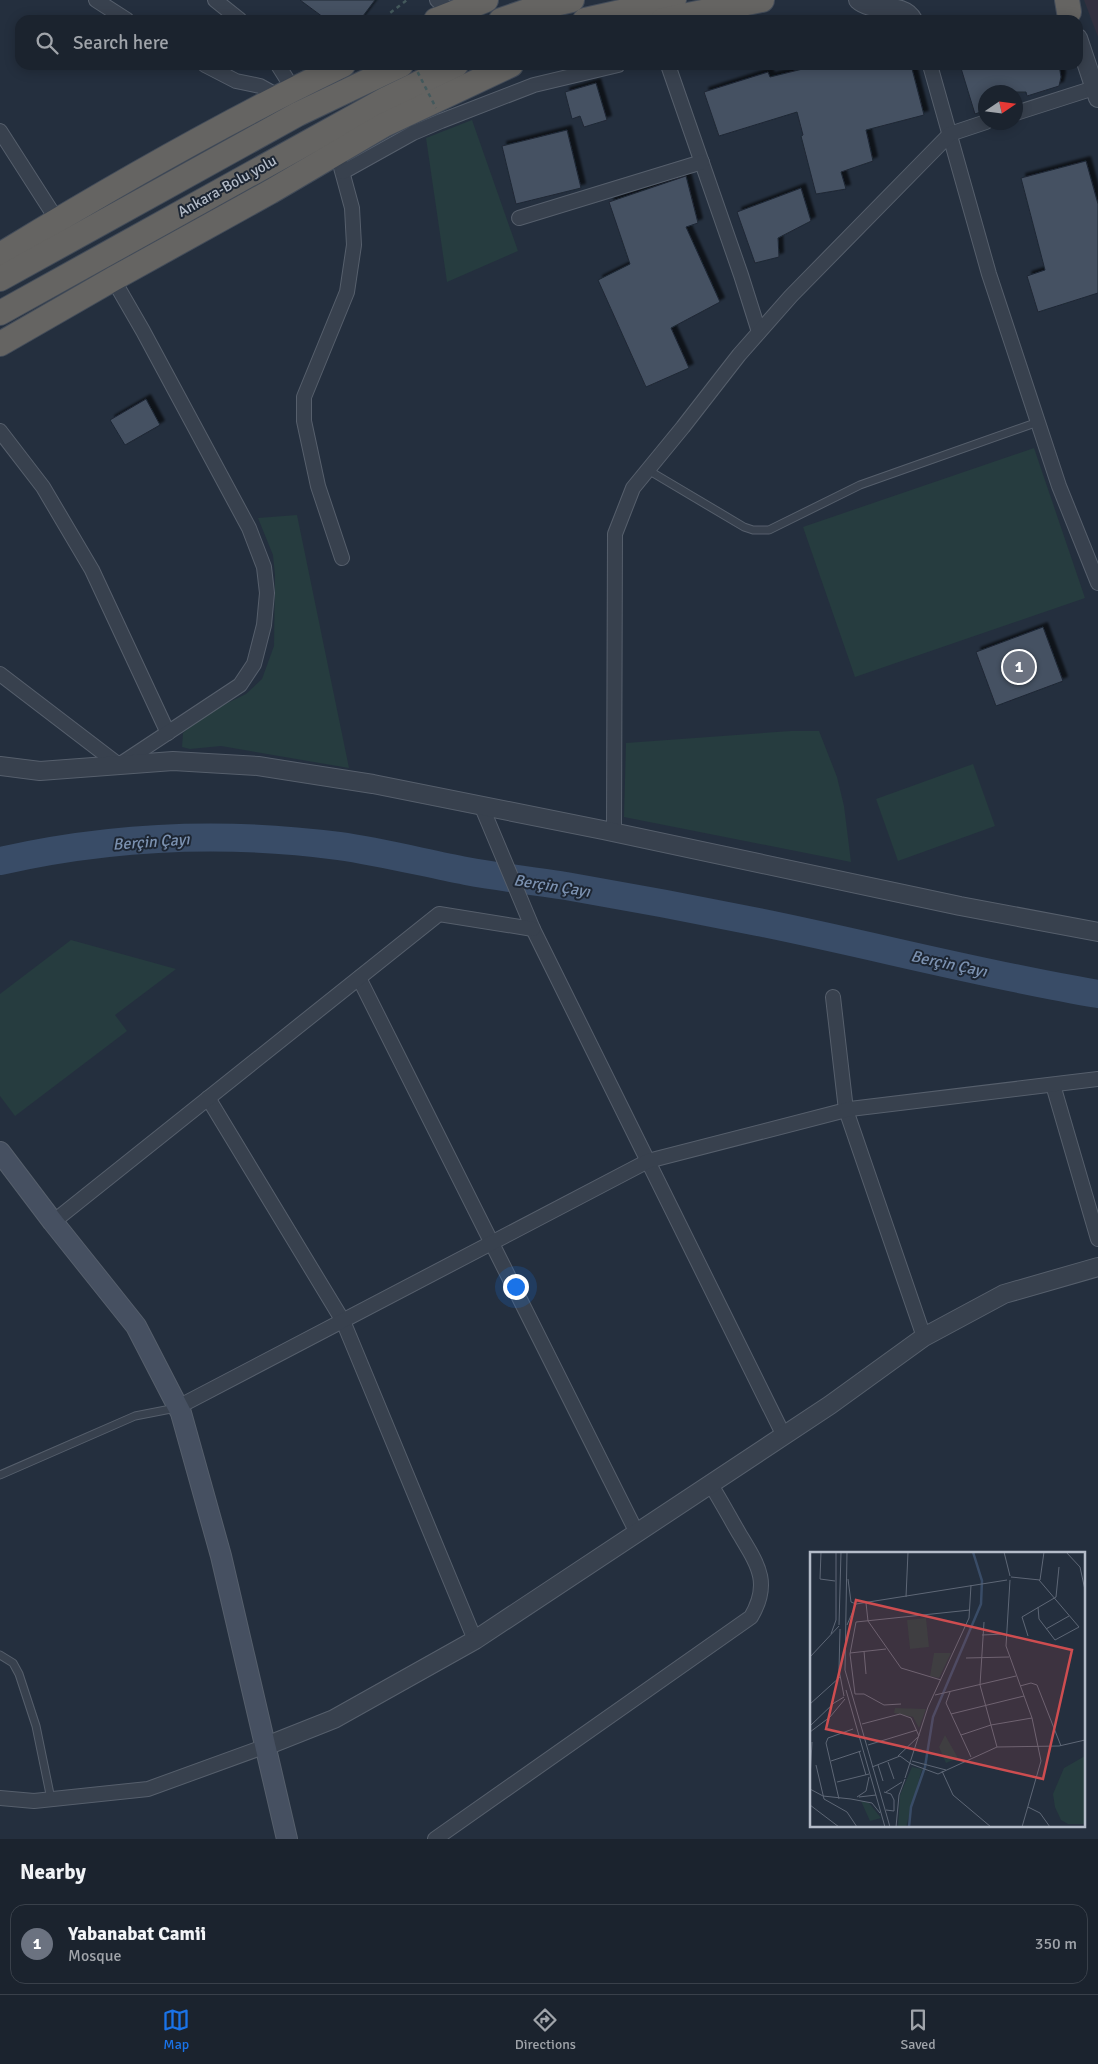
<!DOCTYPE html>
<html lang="en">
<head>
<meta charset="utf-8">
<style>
  :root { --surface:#1b232e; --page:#282f3a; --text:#f1f3f6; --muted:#a0a4aa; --line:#39404a; --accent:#1a73e8 }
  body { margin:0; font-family:Signika,sans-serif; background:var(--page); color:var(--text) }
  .compass { position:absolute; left:978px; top:85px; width:45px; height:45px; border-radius:50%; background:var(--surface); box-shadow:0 2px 12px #0003; rotate:77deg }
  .you { position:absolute; left:515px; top:1286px; width:18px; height:18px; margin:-12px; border:4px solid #fff; border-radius:50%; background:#1a73e8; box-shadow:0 0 0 8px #1a73e833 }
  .badge { display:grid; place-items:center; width:32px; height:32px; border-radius:50%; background:var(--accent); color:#fff; font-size:16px; font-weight:700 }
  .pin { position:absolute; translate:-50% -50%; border:2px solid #fff; box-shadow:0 1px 5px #0006 }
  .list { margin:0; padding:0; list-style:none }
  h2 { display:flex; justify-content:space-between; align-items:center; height:65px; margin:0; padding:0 20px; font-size:21px }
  h2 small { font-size:16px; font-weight:400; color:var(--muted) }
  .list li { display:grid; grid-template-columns:32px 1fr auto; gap:15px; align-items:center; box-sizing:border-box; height:80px; margin:0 10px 10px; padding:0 10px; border:1px solid var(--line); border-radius:15px }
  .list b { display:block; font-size:19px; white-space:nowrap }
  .list p { margin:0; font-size:16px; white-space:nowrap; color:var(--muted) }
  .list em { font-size:16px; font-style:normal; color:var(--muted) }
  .icon { flex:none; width:28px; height:28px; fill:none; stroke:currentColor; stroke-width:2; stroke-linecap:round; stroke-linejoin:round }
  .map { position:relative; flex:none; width:1098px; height:1839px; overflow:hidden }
  .search { position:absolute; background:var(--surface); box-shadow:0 2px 12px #0003; left:15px; right:15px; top:15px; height:55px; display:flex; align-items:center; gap:12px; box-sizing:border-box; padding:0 18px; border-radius:15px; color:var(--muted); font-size:19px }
  .sheet { height:155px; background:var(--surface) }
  nav { display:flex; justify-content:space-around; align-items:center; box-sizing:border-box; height:70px; border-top:1px solid var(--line); background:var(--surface); font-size:14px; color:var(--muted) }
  nav a { display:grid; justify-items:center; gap:2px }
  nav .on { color:var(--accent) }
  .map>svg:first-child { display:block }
</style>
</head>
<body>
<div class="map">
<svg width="1098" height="1839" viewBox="0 0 1098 1839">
  <defs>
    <filter id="shadow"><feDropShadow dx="4.5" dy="-4.5" stdDeviation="1" flood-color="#0009"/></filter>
  </defs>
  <rect width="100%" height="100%" fill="#242f3e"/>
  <polygon fill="#32303f" points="1084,0 1098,0 1098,37"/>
  <g fill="#263c3f">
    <polygon points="472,120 518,251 447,282 426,138"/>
    <polygon points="1034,448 1085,598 855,677 803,527"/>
    <polygon points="297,515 349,768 221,746 190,749 182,747 183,733 201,716 246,694 262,679 274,646 275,575 273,555 258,518"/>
    <polygon points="791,731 819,731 837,777 844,806 851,862 624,817 626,743"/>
    <polygon points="973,764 995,826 898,861 876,799"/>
    <polygon points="71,940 176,969 115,1015 127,1031 15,1116 0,1096 0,994"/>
  </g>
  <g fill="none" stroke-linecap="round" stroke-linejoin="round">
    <path stroke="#394c67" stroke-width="28" d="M0 861C111 836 226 831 339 846 382 852 424 863 466 871 499 877 532 881 566 886 630 897 694 909 758 922 872 945 984 975 1098 994"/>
  </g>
  <g fill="#455162" stroke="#1f2835" filter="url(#shadow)">
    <polygon points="300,0 375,0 360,20 327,20"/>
    <polygon points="819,65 911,65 924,115 866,130 873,161 841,172 846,189 816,194 801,136 803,135 797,112 719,136 704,92 768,72 770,77"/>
    <polygon points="960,65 1059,65 1061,77 1059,86 1027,96 1026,92 986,92 986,110 975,114"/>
    <polygon points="596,83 607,120 584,127 580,116 572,119 565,92"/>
    <polygon points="567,130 581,188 516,204 502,146"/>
    <polygon points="1086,161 1098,204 1098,293 1038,312 1027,276 1045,270 1021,178"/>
    <polygon points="686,176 698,223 686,227 720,302 671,328 689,368 646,387 598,280 630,264 609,202"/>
    <polygon points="801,188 811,221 778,238 779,257 755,263 737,212"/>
    <polygon points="146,399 160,425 125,445 110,420"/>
    <polygon points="1043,627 1063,681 996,706 976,652"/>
  </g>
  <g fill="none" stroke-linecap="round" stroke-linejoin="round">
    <defs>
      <g id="service">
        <polyline points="648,470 744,527 753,530 769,530 860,485 1038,422"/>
        <polyline points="0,1475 135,1416 176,1408"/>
        <polyline points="0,1655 13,1663 19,1674 36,1726 51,1799"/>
      </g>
      <g id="minor">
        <polyline points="96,0 127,20"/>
        <polyline points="215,0 240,20"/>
        <polyline points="437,0 452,12"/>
        <polyline points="205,65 236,81 260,86 278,96"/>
        <polyline points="278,65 293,89"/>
        <polyline points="668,65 741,275 759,332"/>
        <polyline points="930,65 989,274 1059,486 1098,583"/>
        <polyline points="1016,113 1094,88"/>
        <polyline points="0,131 57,220"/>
        <polyline points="337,153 352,208 354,245 347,292 304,397 304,421 318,486 342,558"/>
        <polyline points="343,172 413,133 441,121 534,85 618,65"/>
        <polyline points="519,218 702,162"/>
        <polyline points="0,431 43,487 92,570 168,733"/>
        <polyline points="0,674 119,765 240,685 254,664 264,625 267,593 264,567 249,528 143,331 113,279"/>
        <polyline points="481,805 533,929 784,1436"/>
        <polyline points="614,832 615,534 633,488 683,427 739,355 791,296 950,134 986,122"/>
        <polyline points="359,978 637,1533"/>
        <polyline points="833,997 846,1110 924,1337"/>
        <polyline points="1053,1085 1098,1239"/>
        <polyline points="208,1098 343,1321 475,1640"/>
        <polyline points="53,1222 439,914 533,929"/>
        <polyline points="178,1407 648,1161 850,1109 1098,1079"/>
        <polyline points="0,1798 34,1801 148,1789 266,1746"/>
        <path d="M435 1839 751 1617C771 1583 758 1565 740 1535 730 1518 721 1501 711 1485"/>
      </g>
      <g id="tertiary">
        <path d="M858 0C873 14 903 0 913 20"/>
        <polyline points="1078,38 1098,98"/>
        <polyline points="0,766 40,771 173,761 258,766 373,784 603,830 960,906 1098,932"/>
        <polyline points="266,1746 334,1719 475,1640 830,1405 924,1337 1004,1294 1098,1267"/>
      </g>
      <polyline id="secondary" points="0,1152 53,1222 136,1326 181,1413 221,1556 287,1839"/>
      <g id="trunk">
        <polyline points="1067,0 1069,12"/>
        <polyline points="436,20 486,0"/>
        <polyline points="501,20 533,9 572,0"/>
        <polyline points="585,20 674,0"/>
        <polyline points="663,20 762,0"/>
        <path d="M0 255C111 187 225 122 343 65"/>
        <polyline points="0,279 298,114 401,65"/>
        <polyline points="0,313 386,99 456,65"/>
        <polyline points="0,344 113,279 270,192 384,125 511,65"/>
      </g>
    </defs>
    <use href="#service" stroke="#565f6c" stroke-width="9"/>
    <use href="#minor" stroke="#565f6c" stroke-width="16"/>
    <use href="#tertiary" stroke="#565f6c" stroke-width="20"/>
    <use href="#secondary" stroke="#565f6c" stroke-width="22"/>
    <use href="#trunk" stroke="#434c59" stroke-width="26"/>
    <polyline stroke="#44595c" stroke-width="2.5" stroke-dasharray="4 4" stroke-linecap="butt" points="393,20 390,13 407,0"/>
    <use href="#service" stroke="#38414e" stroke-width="7"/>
    <use href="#minor" stroke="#38414e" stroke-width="14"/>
    <use href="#tertiary" stroke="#38414e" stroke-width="18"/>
    <use href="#secondary" stroke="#465061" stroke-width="20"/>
    <use href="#trunk" stroke="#656462" stroke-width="24"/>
    <polyline stroke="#44595c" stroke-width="2.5" stroke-dasharray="4 4" stroke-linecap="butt" points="414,65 436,108"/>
  </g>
  <g text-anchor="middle" stroke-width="4" stroke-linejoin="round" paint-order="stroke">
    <g font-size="15" fill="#b4bcc9" stroke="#1d2633">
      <text transform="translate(227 186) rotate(-29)" y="5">Ankara-Bolu yolu</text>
    </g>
    <g font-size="16" font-style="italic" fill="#7c92b1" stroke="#1d2633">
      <text transform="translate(151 841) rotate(-4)" y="6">Berçin Çayı</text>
      <text transform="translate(552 885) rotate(9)" y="6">Berçin Çayı</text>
      <text transform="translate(949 963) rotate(12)" y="6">Berçin Çayı</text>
    </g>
  </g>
  <g transform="translate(810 1552)">
    <rect width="275" height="275" fill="#242f3e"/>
    <path d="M116 66 119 95 100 97 97 68ZM124 101H141L129 126 120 124ZM85 156 116 157 109 176 103 165 84 161ZM135 183 148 206 136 211 129 195ZM275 204V272H258L251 268 245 255 243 242 254 216ZM102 215 112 217 96 275H88L90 243ZM51 249 59 251 71 266 60 269Z" fill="#263c3f"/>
    <path fill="none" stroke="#394c67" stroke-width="2.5" d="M99 275 101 255 115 215 123 165 171 52 172 29 163 0"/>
    <path fill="none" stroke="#5e6776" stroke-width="1" d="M11 0 10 27 25 29M37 0 35 118 80 275M194 0 200 24M256 0 270 15 275 38M201 25 230 28 234 0M38 27 41 50 46 52M200 28 196 94 222 166 231 209 212 275M96 45 98 0M56 51 58 69 91 116 131 128M228 55 229 67 245 88 269 75 229 28M174 70 170 133 187 195M29 73 31 0M37 73 46 52 197 28M30 77 29 118 34 144M236 77 259 64M21 82 26 68V0M172 83 195 82M218 84 212 65 246 45 249 15M54 99 56 122M40 101 76 97M0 105 29 74M156 106 199 105M210 134 221 131 227 133 251 194M36 138 75 275M140 140 136 151 161 205M45 142 40 102 46 70 160 58M45 142H54L74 153 91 152M125 143 206 124M0 152 30 125M141 162 214 144M52 172 90 162 101 166 109 184 88 204M0 174 24 151 34 145M0 180 20 165 35 147M151 183 181 173 222 166M58 193 107 178M49 199 56 223M21 209 51 199M102 209 136 218M78 210 84 227M6 213 14 247 37 260 47 275M68 213 73 229M62 215 90 204 101 212 128 222 187 195 249 194 275 188M132 219 143 243 181 275M95 226 118 155 159 66 161 33M0 227 2 190M27 230 59 222M0 237 13 244 41 247M74 240 81 242 84 248V259L76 258M76 240 92 230M47 245 56 239 59 225M49 245 66 243M29 247 16 191 18 186 43 177M41 247 62 251 70 261M0 253 29 275M218 255 230 261 240 275M86 275 89 243 95 227M243 275H259"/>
    <path fill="#ce4d50" fill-opacity="0.15" stroke="#ce4d50" stroke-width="2.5" d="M46 48 262 98 233 227 16 177Z"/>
    <rect width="275" height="275" fill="none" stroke="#b4bcc9" stroke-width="2.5"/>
  </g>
</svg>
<svg class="compass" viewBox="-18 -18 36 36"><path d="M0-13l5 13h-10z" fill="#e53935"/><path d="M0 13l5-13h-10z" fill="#a0a4aa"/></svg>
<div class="you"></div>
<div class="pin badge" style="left:1019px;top:667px;background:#6b7280">1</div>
<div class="search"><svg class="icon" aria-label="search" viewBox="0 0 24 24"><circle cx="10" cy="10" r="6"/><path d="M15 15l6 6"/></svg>Search here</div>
</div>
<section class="sheet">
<h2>Nearby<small></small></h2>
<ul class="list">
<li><span class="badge" style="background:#6b7280">1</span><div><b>Yabanabat Camii</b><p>Mosque</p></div><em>350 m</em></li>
</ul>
</section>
<nav>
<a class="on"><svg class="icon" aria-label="map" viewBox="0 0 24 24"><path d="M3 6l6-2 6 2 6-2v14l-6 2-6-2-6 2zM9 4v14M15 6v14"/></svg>Map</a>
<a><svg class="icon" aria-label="directions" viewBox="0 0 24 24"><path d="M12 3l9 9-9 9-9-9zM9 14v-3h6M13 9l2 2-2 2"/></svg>Directions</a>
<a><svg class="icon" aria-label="saved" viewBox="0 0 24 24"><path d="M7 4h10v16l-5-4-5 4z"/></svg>Saved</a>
</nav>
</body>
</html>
